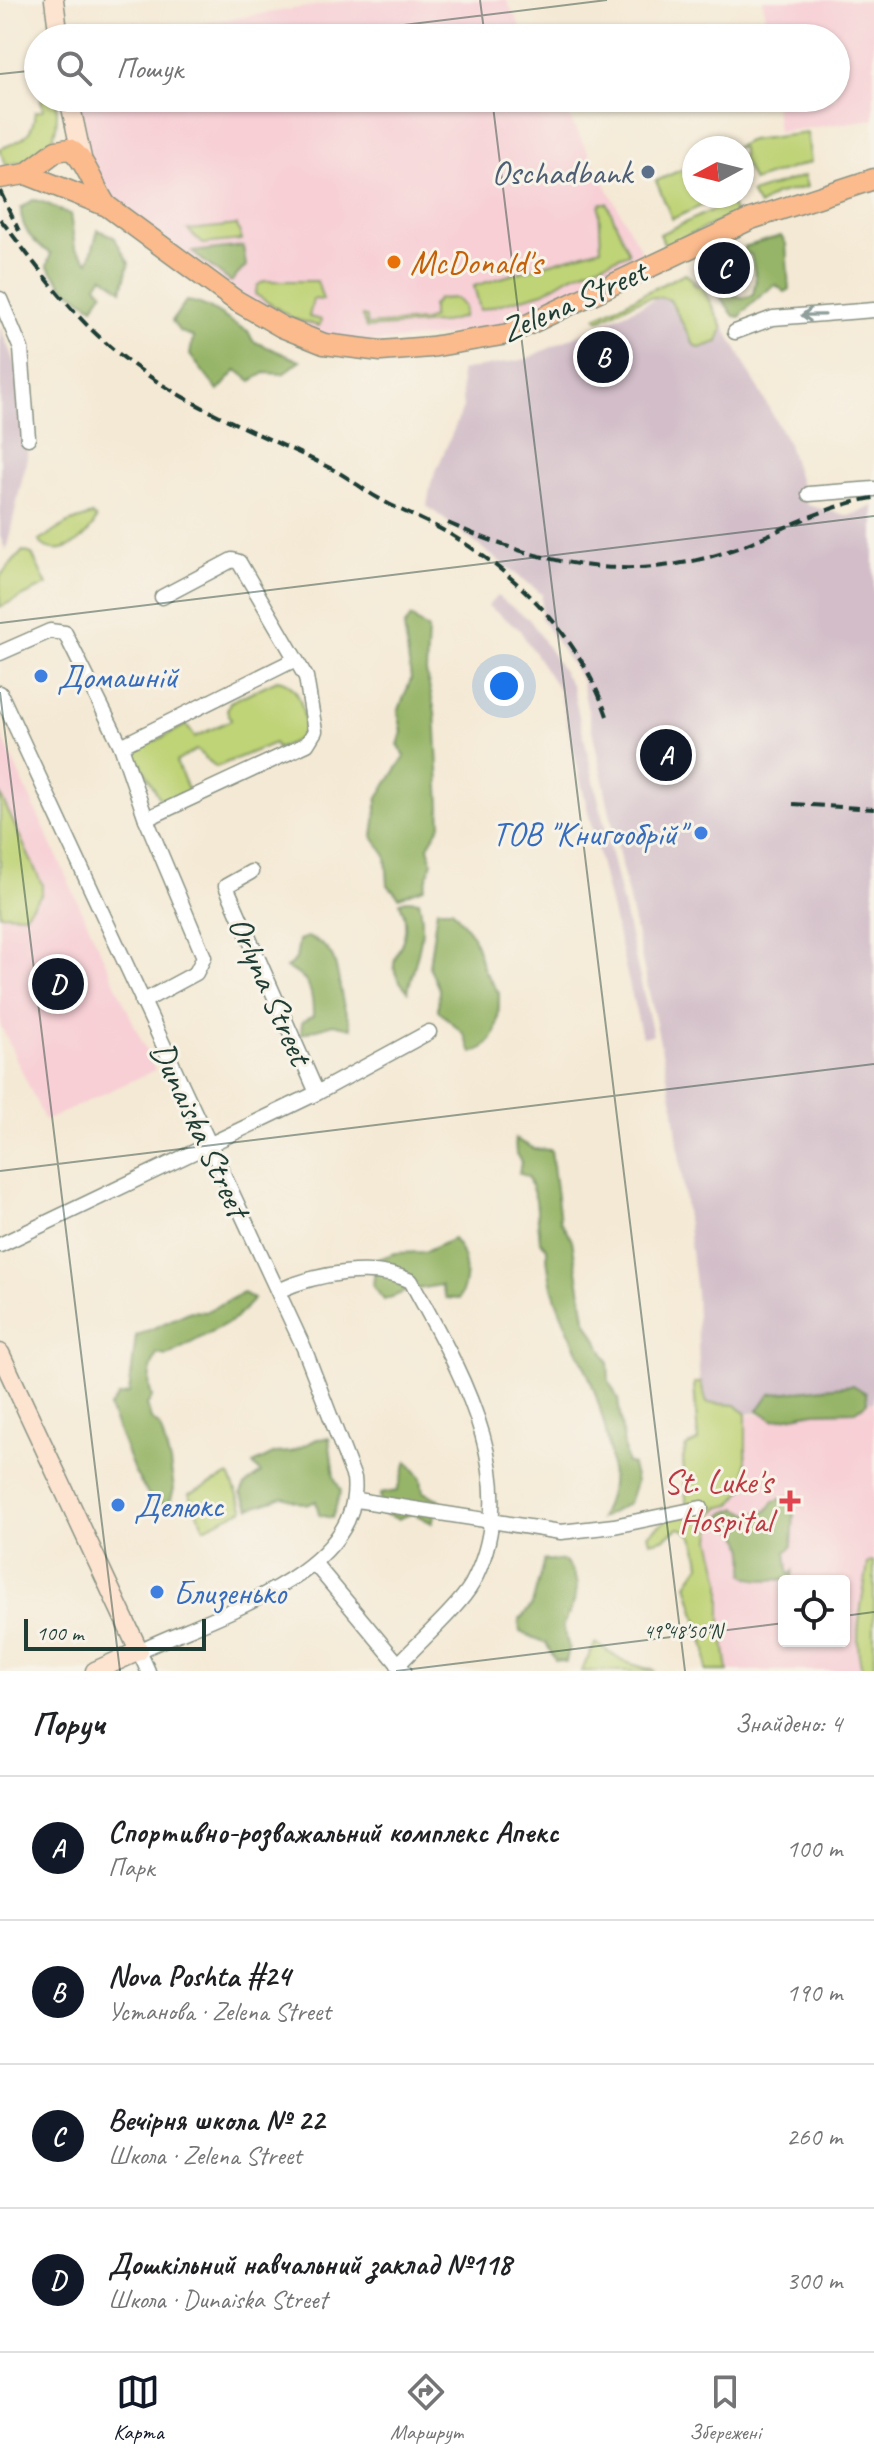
<!DOCTYPE html>
<html lang="uk">
<head>
<meta charset="utf-8">
<style>
  :root { --surface:#fff; --page:#f6f6f6; --text:#202124; --muted:#757577; --line:#e0e0e0; --accent:#111827 }
  body { margin:0; font-family:Caveat,sans-serif; background:var(--page); color:var(--text) }
  .controls { position:absolute; right:24px; bottom:24px; display:grid; overflow:hidden; border-radius:8px; box-shadow:0 2px 6px #0004 }
  .controls button { width:72px; height:72px; display:grid; place-items:center; padding:0; border:0; border-bottom:2px solid var(--line); background:var(--surface); color:var(--text); font:40px sans-serif }
  .compass { position:absolute; left:682px; top:136px; width:72px; height:72px; border-radius:50%; background:var(--surface); box-shadow:0 2px 6px #0004; rotate:263deg }
  .scale { position:absolute; left:24px; bottom:20px; width:182px; box-sizing:border-box; padding-left:8px; border:4px solid #1f3d34; border-top:0; font-size:22px; line-height:28px; white-space:nowrap; color:#1f3d34; -webkit-text-stroke:6px #f7f3e8; paint-order:stroke }
  .you { position:absolute; left:504px; top:686px; width:28px; height:28px; margin:-20px; border:6px solid #fff; border-radius:50%; background:#1a73e8; box-shadow:0 0 0 12px #1a73e833 }
  .badge { display:grid; place-items:center; width:52px; height:52px; border-radius:50%; background:var(--accent); color:#fff; font-size:26px; font-weight:700 }
  .pin { position:absolute; translate:-50% -50%; border:4px solid #fff; box-shadow:0 2px 8px #0006 }
  .list { margin:0; padding:0; list-style:none }
  h2 { display:flex; justify-content:space-between; align-items:center; height:104px; margin:0; padding:0 32px; font-size:34px }
  h2 small { font-size:26px; font-weight:400; color:var(--muted) }
  .list li { display:grid; grid-template-columns:52px 1fr auto; gap:24px; align-items:center; box-sizing:border-box; height:144px; padding:0 32px; border-top:2px solid var(--line) }
  .list b { display:block; font-size:30px; white-space:nowrap }
  .list p { margin:0; font-size:26px; white-space:nowrap; color:var(--muted) }
  .list em { font-size:26px; font-style:normal; color:var(--muted) }
  .icon { flex:none; width:44px; height:44px; fill:none; stroke:currentColor; stroke-width:2; stroke-linecap:round; stroke-linejoin:round }
  .map { position:relative; flex:none; width:874px; height:1671px; overflow:hidden }
  .search { position:absolute; background:var(--surface); box-shadow:0 2px 6px #0004; left:24px; right:24px; top:24px; height:88px; display:flex; align-items:center; gap:20px; box-sizing:border-box; padding:0 28px; border-radius:44px; color:var(--muted); font-size:30px }
  .sheet { height:680px; background:var(--surface) }
  nav { display:flex; justify-content:space-around; align-items:center; box-sizing:border-box; height:112px; border-top:2px solid var(--line); background:var(--surface); font-size:22px; color:var(--muted) }
  nav a { display:grid; justify-items:center; gap:4px }
  nav .on { color:var(--accent) }
  .map>svg:first-child { display:block }
</style>
</head>
<body>
<div class="map">
<svg width="874" height="1671" viewBox="0 0 874 1671">
  <rect width="100%" height="100%" fill="#f7f3e8"/>
  <filter id="ink" filterUnits="userSpaceOnUse"><feTurbulence type="fractalNoise" baseFrequency=".0125" numOctaves="2"/><feDisplacementMap in="SourceGraphic" scale="16" xChannelSelector="R" yChannelSelector="G"/><feConvolveMatrix kernelMatrix="1 2 1 2 8 2 1 2 1" color-interpolation-filters="sRGB"/></filter>
  <filter id="wash" filterUnits="userSpaceOnUse"><feTurbulence type="fractalNoise" baseFrequency=".006" numOctaves="4" result="noise"/><feDisplacementMap in="SourceGraphic" scale="32" xChannelSelector="R" yChannelSelector="G"/><feGaussianBlur stdDeviation="1.8" result="paint"/><feColorMatrix in="noise" values="0 0 0 0 0 0 0 0 0 0 0 0 0 0 0 0 0 1.4 0 .05"/><feComposite in="paint" operator="in"/></filter>
  <g filter="url(#wash)">
    <rect width="100%" height="100%" fill="#f4e9d4"/>
    <g fill="#f7cfd5" fill-rule="evenodd">
      <polygon points="351,0 506,0 527,38 69,38 68,29 138,22 140,33"/>
      <polygon points="763,0 874,0 874,119 778,132 774,98 836,98 836,38 767,38"/>
      <polygon points="79,98 559,98 645,258 486,331 378,342 334,342 264,311 103,192 90,165"/>
      <polygon points="0,732 155,1070 45,1121 0,1024"/>
      <path d="M874 1402V1671H721L697 1421ZM784 1581H844V1641H784Z"/>
    </g>
    <g fill="#d2bdc8">
      <polygon points="698,279 787,441 807,505 849,516 874,506 874,1402 701,1418 696,1293 673,1102 581,679 541,618 542,594 427,506 431,483 463,408 460,371 526,359"/>
      <polygon points="0,327 22,381 29,422 27,457 6,551 0,536"/>
      <polygon points="497,596 530,620 572,686 653,1035 642,1037 559,690 519,629 488,606"/>
    </g>
    <g fill="#bfd377" stroke="#6f8856" stroke-width="2">
      <path d="M41 98H56C61 141 49 158 5 165L0 149C22 140 33 137 35 112L43 110Z"/>
      <polygon points="807,133 811,162 753,181 742,159 742,148 736,147 750,140"/>
      <polygon points="694,164 694,196 724,196 672,219 656,181"/>
      <polygon points="804,176 807,187 774,195 759,206 751,193"/>
      <polygon points="730,202 735,214 665,246 660,234"/>
      <polygon points="602,203 607,203 629,253 571,276 544,292 480,310 474,286 601,248 599,206"/>
      <polygon points="237,225 242,240 203,244 188,230"/>
      <path d="M685 273 694 281 693 284 703 288 723 328 718 342 700 348 694 345 670 300C646 290 622 310 599 320L596 317Z"/>
      <polygon points="265,281 317,281 323,300 313,299 309,317 322,320 319,326 294,319 255,294 258,285"/>
      <polygon points="456,298 464,307 463,317 441,323 366,328 362,316 367,317 367,325 424,321 432,318 432,306 438,299"/>
      <path d="M92 515 96 519C89 540 55 562 39 541L68 523Z"/>
      <polygon points="23,551 32,554 47,585 0,607 0,576"/>
      <path d="M277 680C301 683 307 717 303 737L277 749 274 743 216 767 196 750 176 762 189 791 161 801 140 762 133 763 130 754 186 725 195 737 231 720 227 710 230 702Z"/>
      <polygon points="0,794 42,884 42,894 24,915 0,914"/>
      <path d="M694 1383H701L707 1403 736 1405 746 1414V1487L731 1505 718 1508 714 1514 711 1539 721 1580V1620L728 1671H706V1650L687 1584 700 1565C698 1549 696 1531 679 1528L663 1539 650 1542 648 1534 672 1516 687 1511 683 1459 686 1447 698 1441Z"/>
      <polygon points="229,1475 244,1509 204,1528 189,1494"/>
      <path d="M874 1562V1671H863C851 1639 864 1597 868 1563Z"/>
      <polygon points="596,1643 622,1661 655,1671 581,1671"/>
    </g>
    <g fill="#97b568" stroke="#5b794e" stroke-width="2">
      <path d="M33 200C48 201 56 210 70 214L75 248 89 262 98 230 114 237 129 263 122 290 103 276 97 285 103 292 93 307 65 288 47 266 51 253C34 245 20 228 21 208Z"/>
      <path d="M781 236 786 244 789 290 785 292 776 285C768 288 745 309 740 317L734 316 718 294 721 290 743 298 753 295 756 279 751 255 745 252 744 247Z"/>
      <polygon points="243,246 246,266 231,282 192,252"/>
      <path d="M186 301C211 303 225 321 248 331L253 341 300 361 283 374 265 373 251 381 237 370 218 391 190 355 193 337 179 331 172 321Z"/>
      <polygon points="411,617 428,630 426,672 435,712 441,825 428,846 432,862 424,888 399,897 388,885 386,856 373,837 378,797 405,756 398,745 402,732 398,712 411,679 404,627"/>
      <path d="M406 900 419 901C428 935 415 959 408 991 376 959 409 952 405 921 405 914 401 908 400 902Z"/>
      <path d="M437 909H452L473 936 484 970 499 993C499 1018 500 1045 472 1053L464 1034 438 1010 439 989 429 966Z"/>
      <path d="M307 937C339 948 336 970 342 998 343 1008 349 1017 351 1028L333 1024 301 1034 302 1022 313 1016C313 991 310 978 286 968L296 959 299 940Z"/>
      <path d="M515 1139 535 1149 551 1150 560 1221 572 1240 585 1318 608 1361 609 1381 618 1399 626 1462 632 1465 636 1482 629 1503 600 1519C602 1511 606 1504 609 1496 617 1468 603 1415 593 1387 577 1342 546 1298 547 1248L540 1241 536 1200 528 1177 519 1173 521 1162 516 1154Z"/>
      <path d="M453 1239C468 1256 469 1279 459 1299L446 1298 441 1285 407 1291 384 1300 373 1286 376 1260 395 1253 425 1252Z"/>
      <path d="M243 1293 254 1299 235 1319 167 1356 157 1354C149 1370 147 1381 152 1397L147 1405 151 1419 160 1426 170 1462 174 1489 169 1505 153 1502 135 1473 109 1408 118 1396 129 1394 136 1336 191 1311 205 1312Z"/>
      <polygon points="853,1385 866,1393 867,1403 856,1411 815,1412 773,1420 758,1410 770,1394"/>
      <polygon points="329,1438 334,1477 341,1491 332,1518 319,1515 316,1501 307,1505 283,1497 250,1508 241,1493 246,1484 261,1473 253,1464 275,1453 291,1452 317,1439"/>
      <polygon points="407,1461 421,1478 423,1492 440,1500 432,1523 413,1513 398,1519 381,1513 380,1494 397,1491"/>
      <path d="M790 1496 794 1513 792 1546 786 1552 789 1576 793 1571 792 1581C775 1576 758 1585 744 1574 747 1559 746 1540 734 1529 727 1523 724 1523 722 1514L737 1508 749 1514 767 1511 774 1501Z"/>
      <path d="M544 1560 564 1561C587 1584 574 1603 563 1627L569 1648 566 1662 555 1660 546 1643 520 1632 519 1621 532 1605Z"/>
    </g>
  </g>
  <g filter="url(#ink)">
    <g fill="none" stroke-linecap="round" stroke-linejoin="round">
      <defs>
        <g id="street">
          <polyline points="0,299 21,349 28,438"/>
          <polyline points="735,332 773,318 874,310"/>
          <polyline points="809,494 874,489"/>
          <polyline points="0,653 50,631 65,633 121,746 146,819 204,957 196,973 142,1002"/>
          <path d="M0 693 304 1348 354 1478C365 1575 207 1617 139 1651L148 1671"/>
          <polyline points="121,746 294,660"/>
          <polyline points="146,819 307,744 315,731 306,677 239,562 232,560 162,597"/>
          <polyline points="251,872 226,886 317,1093"/>
          <polyline points="0,1245 317,1093 429,1032"/>
          <path d="M278 1291C315 1274 373 1263 411 1281 459 1369 527 1482 472 1584 459 1607 418 1643 398 1665"/>
          <polyline points="357,1500 561,1532 614,1526 701,1508"/>
          <polyline points="315,1564 404,1671"/>
        </g>
        <g id="secondary">
          <polyline points="54,0 59,38"/>
          <polyline points="69,98 82,158"/>
          <polyline points="0,1353 139,1651 95,1671"/>
        </g>
        <g id="primary">
          <polyline points="26,174 107,206 235,300 282,327 324,344 381,351 431,347 508,334 751,219 874,179"/>
          <path d="M0 178 26 174 56 151 69 149C84 155 95 190 106 205"/>
        </g>
      </defs>
      <use href="#street" stroke="#8a9384" stroke-width="17"/>
      <use href="#secondary" stroke="#8a9384" stroke-width="21"/>
      <use href="#primary" stroke="#8a9384" stroke-width="23"/>
      <use href="#street" stroke="#fff" stroke-width="14"/>
      <use href="#secondary" stroke="#fde4d1" stroke-width="18"/>
      <use href="#primary" stroke="#fbbb8d" stroke-width="20"/>
      <g stroke="#1f3d34" stroke-width="4" stroke-dasharray="12 6" stroke-linecap="butt">
        <polyline points="0,191 19,231"/>
        <path d="M0 219C49 281 81 331 149 376 205 414 271 438 332 469 348 477 362 489 378 498 400 511 425 520 448 533 519 575 580 637 607 716"/>
        <path d="M448 523C545 566 634 586 737 548 783 530 824 506 874 498"/>
        <polyline points="793,804 874,809"/>
      </g>
    </g>
    <defs><path id="oneway-shaft" d="M-6 0H5M1.5-3L5.5 0L1.5 3" fill="none" stroke-width="1.6" stroke-linecap="round" stroke-linejoin="round" transform="scale(2)"/></defs>
    <use stroke="#8f9e9a" href="#oneway-shaft" transform="translate(813 315) rotate(179)"/>
  </g>
  <path fill="none" stroke="#1f3d34" stroke-width="2" stroke-opacity="0.45" d="M480 0 485 38M297 38 607 0M0 74 38 70M492 98 685 1671M0 623 874 516M0 692 120 1671M0 1171 874 1064M844 1616 874 1612M396 1671 784 1623"/>
  <circle fill="#5c6f8a" stroke="#f7f3e8" stroke-width="3" cx="648" cy="172" r="8"/>
  <circle fill="#e8710a" stroke="#f7f3e8" stroke-width="3" cx="394" cy="262" r="8"/>
  <g fill="#3f7fe0" stroke="#f7f3e8" stroke-width="3">
    <circle cx="41" cy="676" r="8"/>
    <circle cx="701" cy="833" r="8"/>
    <circle cx="118" cy="1505" r="8"/>
    <circle cx="157" cy="1592" r="8"/>
  </g>
  <path fill="#e0444e" stroke="#f7f3e8" stroke-width="3" d="M786 1489h8v8h8v8h-8v8h-8v-8h-8v-8h8z"/>
  <g text-anchor="middle" stroke-width="6" stroke-linejoin="round" paint-order="stroke">
    <g font-size="34" fill="#4e5e75" stroke="#f7f3e8" text-anchor="end">
      <text x="632" y="184">Oschadbank</text>
    </g>
    <g font-size="34" fill="#c56008" stroke="#f7f3e8" text-anchor="start">
      <text x="410" y="274">McDonald's</text>
    </g>
    <g font-size="34" fill="#1f3d34" stroke="#f7f3e8">
      <text transform="translate(573 300) rotate(-24)" y="12">Zelena Street</text>
      <text transform="translate(271 990) rotate(66)" y="12">Orlyna Street</text>
      <text transform="translate(201 1129) rotate(65)" y="12">Dunaiska Street</text>
    </g>
    <g font-size="34" fill="#366cbe" stroke="#f7f3e8" text-anchor="start">
      <text x="57" y="688">Домашній</text>
      <text x="685" y="845" text-anchor="end">ТОВ "Книгообрiй"</text>
      <text x="134" y="1517">Делюкс</text>
      <text x="173" y="1604">Близенько</text>
    </g>
    <g font-size="34" fill="#be3a42" stroke="#f7f3e8" text-anchor="end">
      <text x="772" y="1493">St. Luke's<tspan x="772" dy="39">Hospital</tspan></text>
    </g>
  </g>
  <g font-size="20" text-anchor="middle" fill="#1f3d34" stroke="#f7f3e8" stroke-width="6" stroke-linejoin="round" paint-order="stroke">
    <text x="683" y="1638">49°48'50"N</text>
  </g>
</svg>
<div class="controls">
<button><svg class="icon" aria-label="locate" viewBox="0 0 24 24"><circle cx="12" cy="12" r="6"/><path d="M12 2v4M12 18v4M2 12h4M18 12h4"/></svg></button>
</div>
<svg class="compass" viewBox="-18 -18 36 36"><path d="M0-13l5 13h-10z" fill="#e53935"/><path d="M0 13l5-13h-10z" fill="#757577"/></svg>
<div class="scale">100 m</div>
<div class="you"></div>
<div class="pin badge" style="left:666px;top:755px">A</div>
<div class="pin badge" style="left:603px;top:357px">B</div>
<div class="pin badge" style="left:724px;top:268px">C</div>
<div class="pin badge" style="left:58px;top:984px">D</div>
<div class="search"><svg class="icon" aria-label="search" viewBox="0 0 24 24"><circle cx="10" cy="10" r="6"/><path d="M15 15l6 6"/></svg>Пошук</div>
</div>
<section class="sheet">
<h2>Поруч<small>Знайдено: 4</small></h2>
<ul class="list">
<li><span class="badge">A</span><div><b>Спортивно-розважальний комплекс Апекс</b><p>Парк</p></div><em>100 m</em></li>
<li><span class="badge">B</span><div><b>Nova Poshta #24</b><p>Установа · Zelena Street</p></div><em>190 m</em></li>
<li><span class="badge">C</span><div><b>Вечірня школа № 22</b><p>Школа · Zelena Street</p></div><em>260 m</em></li>
<li><span class="badge">D</span><div><b>Дошкільний навчальний заклад №118</b><p>Школа · Dunaiska Street</p></div><em>300 m</em></li>
</ul>
</section>
<nav>
<a class="on"><svg class="icon" aria-label="map" viewBox="0 0 24 24"><path d="M3 6l6-2 6 2 6-2v14l-6 2-6-2-6 2zM9 4v14M15 6v14"/></svg>Карта</a>
<a><svg class="icon" aria-label="directions" viewBox="0 0 24 24"><path d="M12 3l9 9-9 9-9-9zM9 14v-3h6M13 9l2 2-2 2"/></svg>Маршрут</a>
<a><svg class="icon" aria-label="saved" viewBox="0 0 24 24"><path d="M7 4h10v16l-5-4-5 4z"/></svg>Збережені</a>
</nav>
</body>
</html>
